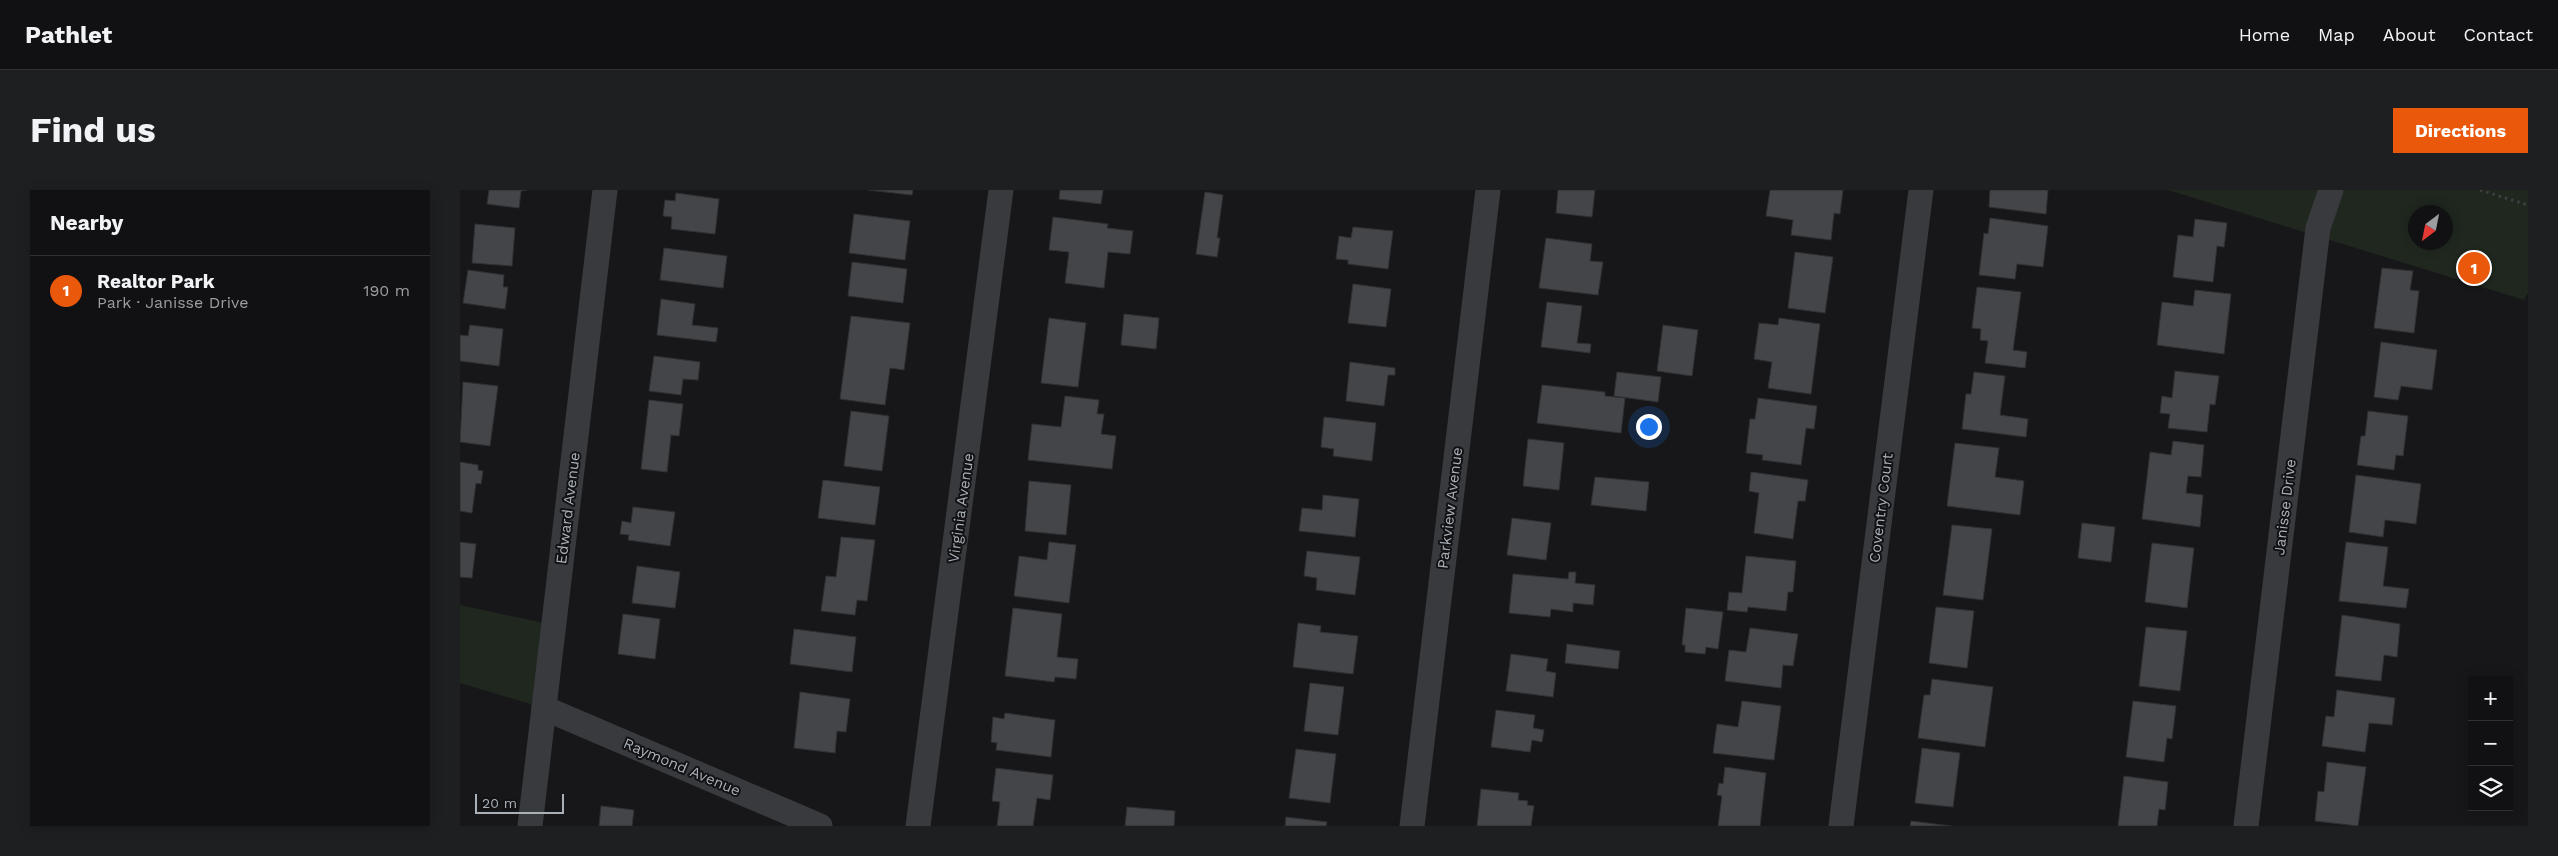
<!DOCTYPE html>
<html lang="en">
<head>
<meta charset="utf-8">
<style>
  :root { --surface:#111113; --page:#1e1f21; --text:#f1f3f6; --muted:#9c9da0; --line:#303133; --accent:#ea580c }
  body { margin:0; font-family:"Work Sans",sans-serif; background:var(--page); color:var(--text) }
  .controls { position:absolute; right:15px; bottom:15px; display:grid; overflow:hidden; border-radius:0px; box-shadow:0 2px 12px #0003 }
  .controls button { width:45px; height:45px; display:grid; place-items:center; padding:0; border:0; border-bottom:1px solid var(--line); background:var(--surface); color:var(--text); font:25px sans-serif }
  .compass { position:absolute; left:1948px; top:15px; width:45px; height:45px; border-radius:50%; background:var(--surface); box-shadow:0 2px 12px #0003; rotate:212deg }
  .scale { position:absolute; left:15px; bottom:12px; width:89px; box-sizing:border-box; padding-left:5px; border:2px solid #a9b0b8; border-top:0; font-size:14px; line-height:18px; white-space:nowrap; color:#a9b0b8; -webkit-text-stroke:4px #121214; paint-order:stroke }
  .you { position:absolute; left:1188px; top:236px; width:18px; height:18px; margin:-12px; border:4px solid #fff; border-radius:50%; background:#1a73e8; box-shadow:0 0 0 8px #1a73e833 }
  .badge { display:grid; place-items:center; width:32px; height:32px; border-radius:50%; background:var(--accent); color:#fff; font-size:16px; font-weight:700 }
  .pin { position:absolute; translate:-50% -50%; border:2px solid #fff; box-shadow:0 1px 5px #0006 }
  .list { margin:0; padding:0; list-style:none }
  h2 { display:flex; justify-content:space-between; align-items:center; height:65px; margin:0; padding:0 20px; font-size:21px }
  h2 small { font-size:16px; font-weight:400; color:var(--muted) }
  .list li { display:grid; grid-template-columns:32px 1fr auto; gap:15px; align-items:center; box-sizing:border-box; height:70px; padding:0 20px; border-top:1px solid var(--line) }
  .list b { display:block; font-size:19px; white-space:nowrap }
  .list p { margin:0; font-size:16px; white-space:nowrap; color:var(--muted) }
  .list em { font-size:16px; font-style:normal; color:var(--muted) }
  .icon { flex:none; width:28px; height:28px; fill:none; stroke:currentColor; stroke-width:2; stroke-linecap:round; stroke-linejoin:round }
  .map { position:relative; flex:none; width:2068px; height:636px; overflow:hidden; border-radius:0px }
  header { display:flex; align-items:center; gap:30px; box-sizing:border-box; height:70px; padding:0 25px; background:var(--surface); border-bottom:1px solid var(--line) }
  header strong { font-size:24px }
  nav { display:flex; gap:28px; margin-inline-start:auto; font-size:18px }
  .intro { display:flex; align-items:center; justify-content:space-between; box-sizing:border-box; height:120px; padding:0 30px }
  h1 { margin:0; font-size:35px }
  .button { padding:12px 22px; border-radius:0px; background:var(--accent); color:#fff; font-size:18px; font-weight:700 }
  main { display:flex; gap:30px; padding:0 30px }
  aside { flex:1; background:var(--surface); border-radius:0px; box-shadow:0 2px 12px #0003 }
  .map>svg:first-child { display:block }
</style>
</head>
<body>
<header>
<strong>Pathlet</strong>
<nav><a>Home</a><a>Map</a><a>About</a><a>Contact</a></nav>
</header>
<div class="intro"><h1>Find us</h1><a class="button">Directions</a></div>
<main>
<aside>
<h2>Nearby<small></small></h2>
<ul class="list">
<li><span class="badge">1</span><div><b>Realtor Park</b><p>Park · Janisse Drive</p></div><em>190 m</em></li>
</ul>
</aside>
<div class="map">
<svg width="2068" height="636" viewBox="0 0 2068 636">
  <rect width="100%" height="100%" fill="#171719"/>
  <g fill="#1f271f" fill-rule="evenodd">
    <path d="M1708 0H2068V103L2064 110ZM1956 22H1986V52H1956Z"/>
    <polygon points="0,415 94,435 84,518 0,493"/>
  </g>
  <g fill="#434549" stroke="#313135">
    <polygon points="29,0 67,0 61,1 59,18 27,14"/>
    <polygon points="408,0 453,0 452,5"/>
    <polygon points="600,0 643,0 641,14 599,9"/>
    <polygon points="1098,0 1135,0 1132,27 1096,23"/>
    <polygon points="1310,0 1383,0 1380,24 1374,23 1371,50 1331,45 1333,30 1306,26"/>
    <polygon points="1530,0 1588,0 1586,24 1529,17"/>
    <polygon points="745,2 763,5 757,48 760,48 757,67 736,64"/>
    <polygon points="216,3 259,9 255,44 211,39 212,27 203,26 205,10 215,11"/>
    <polygon points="394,24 450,31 445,70 389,63"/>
    <polygon points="593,27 648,34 647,38 673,41 670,64 648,62 644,98 605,93 609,62 589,60"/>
    <polygon points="1530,28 1588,36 1583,77 1557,74 1555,89 1519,85 1524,43 1528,44"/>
    <polygon points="1735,29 1767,33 1764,57 1757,56 1753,92 1713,87 1718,45 1733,47"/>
    <polygon points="15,34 55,38 52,76 12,73"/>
    <polygon points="893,37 933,41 928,79 888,74 888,70 876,69 879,46 891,48"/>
    <polygon points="1086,48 1132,54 1130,71 1143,72 1138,105 1079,98"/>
    <polygon points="204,58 267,66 263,98 200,90"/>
    <polygon points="1335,62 1373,67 1365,123 1328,118"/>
    <polygon points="392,72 447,79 443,113 388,106"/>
    <polygon points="1922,78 1953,81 1950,100 1959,101 1954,143 1914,138"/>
    <polygon points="8,80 44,85 43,97 48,97 45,119 3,113"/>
    <polygon points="893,94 931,99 926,137 888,133"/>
    <polygon points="1517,97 1561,102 1553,160 1567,162 1565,178 1525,173 1528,151 1520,150 1521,139 1512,138"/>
    <polygon points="1735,100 1771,104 1764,164 1697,155 1702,112 1733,116"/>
    <polygon points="201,109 235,114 232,135 258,138 256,152 197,145"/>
    <polygon points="1087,112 1122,116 1117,153 1131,154 1130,163 1081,157"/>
    <polygon points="664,124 699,128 696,159 661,155"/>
    <polygon points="391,126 450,133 444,180 430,178 425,215 380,209"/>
    <polygon points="589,128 626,133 618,197 581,193"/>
    <polygon points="1319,128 1360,134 1351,204 1308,198 1312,172 1294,169 1299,133 1318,135"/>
    <polygon points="10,135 43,139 39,176 0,171 0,145 8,146"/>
    <polygon points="1203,135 1238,140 1232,186 1197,181"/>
    <polygon points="1921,152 1977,160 1972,200 1941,196 1938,210 1914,207"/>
    <polygon points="194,166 240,172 238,190 223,189 221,205 189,201"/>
    <polygon points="890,172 935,178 935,185 928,185 924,216 886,211"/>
    <polygon points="1715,181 1759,186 1755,215 1750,214 1747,242 1708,238 1710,224 1700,223 1702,206 1712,208"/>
    <polygon points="1157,182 1201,187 1198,212 1154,206"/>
    <polygon points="1514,182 1545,186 1540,225 1568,229 1566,247 1502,239 1506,204 1511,204"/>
    <polygon points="3,192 38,196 30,256 0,252"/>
    <polygon points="1082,195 1145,202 1145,206 1165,208 1161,243 1077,233"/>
    <polygon points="605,206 639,210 637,224 644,224 641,244 656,246 652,279 568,270 572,234 601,237"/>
    <polygon points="1298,208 1357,216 1354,239 1346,238 1341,275 1302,270 1303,265 1286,263 1290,229 1295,229"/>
    <polygon points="189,210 223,214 219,246 211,245 207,282 181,279"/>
    <polygon points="391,221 429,226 422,281 384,276"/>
    <polygon points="1908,221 1948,226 1943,266 1936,265 1934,280 1897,275 1901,246 1905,246"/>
    <polygon points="864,227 916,233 912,271 873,266 874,259 861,257"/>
    <polygon points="1068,249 1104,253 1099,300 1063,296"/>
    <polygon points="1713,251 1744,255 1741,287 1728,286 1726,303 1743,305 1740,337 1682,329 1690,262 1711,265"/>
    <polygon points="1495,253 1539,258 1535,287 1564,291 1560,325 1487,316"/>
    <polygon points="0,272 18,275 18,280 23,281 21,294 16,293 12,323 0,321"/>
    <polygon points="1291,282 1348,290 1345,311 1338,311 1333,349 1294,343 1299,303 1289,301"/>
    <polygon points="1896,285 1961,294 1956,334 1925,330 1923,347 1889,342"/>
    <polygon points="1135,287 1189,292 1186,321 1131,315"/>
    <polygon points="363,290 420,297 415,335 358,328"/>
    <polygon points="569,291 611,295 606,345 565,341"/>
    <polygon points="863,305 899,309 895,347 839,341 842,318 862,320"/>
    <polygon points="173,317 215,322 210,356 168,350 169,345 160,344 162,331 171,333"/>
    <polygon points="1052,328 1091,333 1086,370 1047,365"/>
    <polygon points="1622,333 1655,337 1651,372 1618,368"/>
    <polygon points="1492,335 1532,339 1523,410 1483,405"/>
    <polygon points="381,347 415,350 407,411 397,410 395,425 361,421 366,386 376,387"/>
    <polygon points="0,352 16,354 12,388 0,387"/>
    <polygon points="589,352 616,355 609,413 554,406 559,366 587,370"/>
    <polygon points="1886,352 1928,357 1923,396 1949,399 1946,418 1879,411"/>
    <polygon points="1692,353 1734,358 1727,418 1685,412"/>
    <polygon points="847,361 900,367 895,405 856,400 857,388 844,386"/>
    <polygon points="1286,366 1336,371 1333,402 1328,402 1326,421 1288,417 1287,422 1267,420 1269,402 1282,403"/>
    <polygon points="177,376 220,382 215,418 172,413"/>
    <polygon points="1109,382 1116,382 1115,393 1135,395 1133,415 1113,413 1113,422 1091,419 1090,427 1049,423 1053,384 1108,389"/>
    <polygon points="1476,417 1514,421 1507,478 1469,473"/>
    <polygon points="553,418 602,424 597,467 618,469 616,489 595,487 594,492 545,486"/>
    <polygon points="1226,418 1263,422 1258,459 1246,457 1245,464 1225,462 1225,455 1222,455"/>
    <polygon points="163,424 200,429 195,469 158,464"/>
    <polygon points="1882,425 1940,434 1937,467 1924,465 1921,491 1875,486"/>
    <polygon points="838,433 861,436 860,442 898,446 893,484 833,477"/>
    <polygon points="1686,437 1727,441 1720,501 1679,496"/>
    <polygon points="1290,438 1338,444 1333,476 1323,475 1321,498 1265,491 1269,460 1286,462"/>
    <polygon points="334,439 396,447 392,482 330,474"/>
    <polygon points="1107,454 1160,461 1158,479 1105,473"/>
    <polygon points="1051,464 1088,469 1086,481 1096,483 1093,507 1046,501"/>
    <polygon points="1472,489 1533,497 1525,557 1458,548 1464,505 1470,505"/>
    <polygon points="850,493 884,497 878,545 844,541"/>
    <polygon points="1877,500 1935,508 1932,535 1909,533 1905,562 1862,556 1866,526 1874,527"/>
    <polygon points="340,502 390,509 386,542 377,541 375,563 334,558"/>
    <polygon points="1282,511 1321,516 1314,570 1253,563 1257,534 1278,537"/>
    <polygon points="1673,511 1716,516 1712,549 1707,548 1704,572 1666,567"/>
    <polygon points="1036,520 1075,525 1073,538 1084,540 1082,552 1072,550 1070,562 1031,557"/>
    <polygon points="545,523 595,530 591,567 536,560 537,553 531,552 533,527 544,529"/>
    <polygon points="1462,558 1500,563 1493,617 1455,613"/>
    <polygon points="836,559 876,564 870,613 829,608"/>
    <polygon points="1867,572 1906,577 1898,636 1855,631 1858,601 1864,602"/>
    <polygon points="1265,577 1306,583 1300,636 1258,636 1262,606 1257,605 1259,593 1263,594"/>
    <polygon points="536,578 593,585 590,610 577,608 573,636 537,636 540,612 532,611"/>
    <polygon points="1664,586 1708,592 1705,620 1699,619 1697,636 1658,636"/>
    <polygon points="1021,599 1059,603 1058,610 1068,611 1067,615 1074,616 1071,636 1017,636"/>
    <polygon points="141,616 174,620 172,636 139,636"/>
    <polygon points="667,617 715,621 714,636 665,636"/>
    <polygon points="826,627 867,632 866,636 825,636"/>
    <polygon points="1451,631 1491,636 1450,636"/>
  </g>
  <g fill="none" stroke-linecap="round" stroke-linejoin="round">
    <polyline stroke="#3e4144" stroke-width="3" stroke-dasharray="2.5 4" stroke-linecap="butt" points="2020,0 2068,15"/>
    <g stroke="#383a3e" stroke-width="25">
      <polyline points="84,518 360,636"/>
      <polyline points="70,636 145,0"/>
      <polyline points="458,636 541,0"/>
      <polyline points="952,636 1028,0"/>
      <polyline points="1381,636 1461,0"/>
      <polyline points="1786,636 1858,38 1871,0"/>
    </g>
  </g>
  <g text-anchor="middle" stroke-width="4" stroke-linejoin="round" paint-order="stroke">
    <g font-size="15" fill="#a9b0b8" stroke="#121214">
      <text transform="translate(1825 317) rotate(-83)" y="5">Janisse Drive</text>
      <text transform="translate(108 318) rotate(-83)" y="5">Edward Avenue</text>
      <text transform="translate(501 318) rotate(-82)" y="5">Virginia Avenue</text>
      <text transform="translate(990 318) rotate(-83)" y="5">Parkview Avenue</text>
      <text transform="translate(1421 318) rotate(-83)" y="5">Coventry Court</text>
      <text transform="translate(222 577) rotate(23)" y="5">Raymond Avenue</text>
    </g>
  </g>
</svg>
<div class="controls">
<button>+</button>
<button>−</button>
<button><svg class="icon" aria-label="layers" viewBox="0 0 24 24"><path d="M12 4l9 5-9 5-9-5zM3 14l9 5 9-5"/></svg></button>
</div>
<svg class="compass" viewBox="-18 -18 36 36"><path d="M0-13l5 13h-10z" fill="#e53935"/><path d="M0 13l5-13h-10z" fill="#9c9da0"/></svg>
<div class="scale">20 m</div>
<div class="you"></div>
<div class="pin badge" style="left:2014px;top:78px">1</div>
</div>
</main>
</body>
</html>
